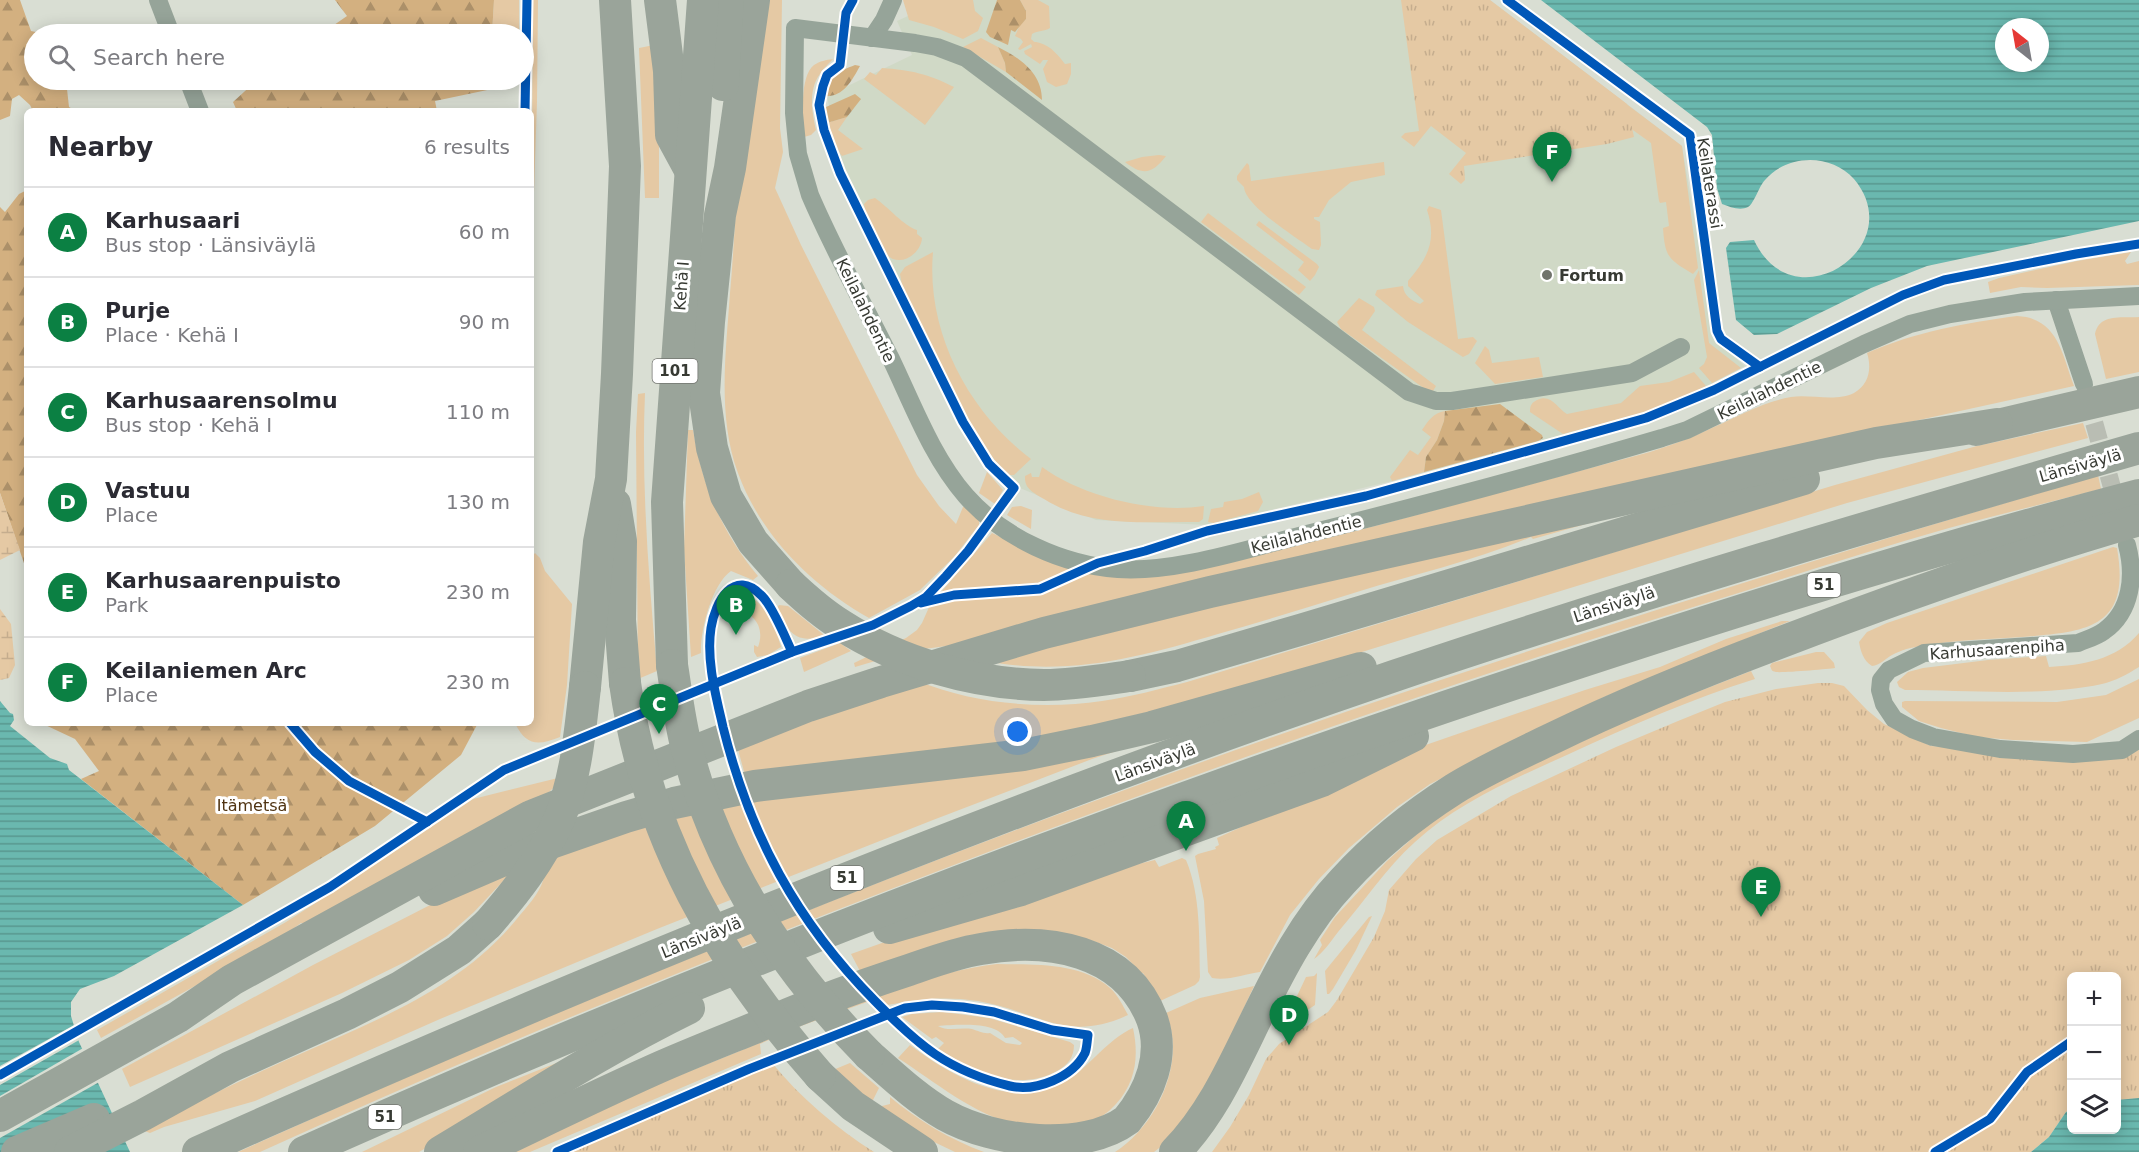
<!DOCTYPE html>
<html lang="en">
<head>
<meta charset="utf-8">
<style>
  :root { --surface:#fff; --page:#f7f7f7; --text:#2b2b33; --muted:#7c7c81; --line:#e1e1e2; --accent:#0b8043 }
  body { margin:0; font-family:"DejaVu Sans",sans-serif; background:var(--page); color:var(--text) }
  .controls { position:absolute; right:18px; bottom:18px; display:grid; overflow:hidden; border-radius:9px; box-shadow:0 3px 15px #0003 }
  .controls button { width:54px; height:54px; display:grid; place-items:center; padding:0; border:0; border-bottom:2px solid var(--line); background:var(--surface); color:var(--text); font:30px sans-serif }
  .compass { position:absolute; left:1995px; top:18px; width:54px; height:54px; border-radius:50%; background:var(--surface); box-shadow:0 3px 15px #0003; rotate:329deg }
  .you { position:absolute; left:1018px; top:732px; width:21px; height:21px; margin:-15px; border:4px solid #fff; border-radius:50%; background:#1a73e8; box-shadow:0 0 0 9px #1a73e833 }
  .badge { display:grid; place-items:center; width:39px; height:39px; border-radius:50%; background:var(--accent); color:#fff; font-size:20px; font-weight:700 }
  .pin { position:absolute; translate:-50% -50px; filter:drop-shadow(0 2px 3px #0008) }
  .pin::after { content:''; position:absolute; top:32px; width:21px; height:18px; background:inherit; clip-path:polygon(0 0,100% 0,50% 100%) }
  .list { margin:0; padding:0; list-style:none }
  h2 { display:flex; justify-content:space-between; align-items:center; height:78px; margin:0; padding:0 24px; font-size:26px }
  h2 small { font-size:20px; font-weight:400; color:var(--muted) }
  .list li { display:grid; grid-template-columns:39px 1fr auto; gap:18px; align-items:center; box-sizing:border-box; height:90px; padding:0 24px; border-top:2px solid var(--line) }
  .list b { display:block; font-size:22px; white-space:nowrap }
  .list p { margin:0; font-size:20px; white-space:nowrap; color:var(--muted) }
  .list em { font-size:20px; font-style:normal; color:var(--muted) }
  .icon { flex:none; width:33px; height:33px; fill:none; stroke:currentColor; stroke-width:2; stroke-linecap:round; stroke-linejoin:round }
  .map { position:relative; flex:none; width:2139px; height:1152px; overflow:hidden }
  .search { position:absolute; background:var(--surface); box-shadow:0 3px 15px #0003; left:24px; top:24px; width:510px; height:66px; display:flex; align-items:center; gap:15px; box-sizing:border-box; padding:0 21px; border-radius:33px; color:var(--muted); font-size:22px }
  .panel { position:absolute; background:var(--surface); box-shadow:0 3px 15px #0003; left:24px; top:108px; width:510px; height:618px; border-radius:9px }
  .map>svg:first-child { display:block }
</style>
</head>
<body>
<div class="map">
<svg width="2139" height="1152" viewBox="0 0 2139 1152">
  <defs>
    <pattern id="forest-firs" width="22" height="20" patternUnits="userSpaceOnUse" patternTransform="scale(1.5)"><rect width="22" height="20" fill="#d3b080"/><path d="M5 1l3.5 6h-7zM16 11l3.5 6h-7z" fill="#ac9069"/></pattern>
    <pattern id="wetland-marsh" width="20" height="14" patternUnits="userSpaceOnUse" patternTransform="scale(1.5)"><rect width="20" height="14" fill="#e5c9a4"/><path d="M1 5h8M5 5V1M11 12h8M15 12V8" fill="none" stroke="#c5ad8e"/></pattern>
    <pattern id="park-tufts" width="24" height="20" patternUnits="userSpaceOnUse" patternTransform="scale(1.5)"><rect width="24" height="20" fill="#e5c9a4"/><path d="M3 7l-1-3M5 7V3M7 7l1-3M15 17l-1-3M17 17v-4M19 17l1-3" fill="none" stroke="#c5ad8e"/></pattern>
    <pattern id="water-rules" width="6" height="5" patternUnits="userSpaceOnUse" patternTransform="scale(1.5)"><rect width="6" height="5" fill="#6ab8af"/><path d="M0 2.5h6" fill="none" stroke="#58978f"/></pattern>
  </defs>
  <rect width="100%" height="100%" fill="#d9ded3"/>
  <polygon fill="#d0d9c6" points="943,0 1490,0 1682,146 1715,341 1745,366 1668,406 1392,481 1208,525 1096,520 1020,488 985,448 970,423 840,161 827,96 912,55 897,21"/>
  <g fill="#e5c9a4" fill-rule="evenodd">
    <polygon points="494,0 519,0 519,34 492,34"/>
    <polygon points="533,0 538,0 537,102 531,283"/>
    <path d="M767 0H782L780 128 783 152 775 188 801 245 917 475 939 506 956 524 963 507 965 506 979 519V525L954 557 920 590 869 618C812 586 761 536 738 473 717 416 726 352 730 293 734 251 735 208 740 166 747 111 758 55 767 0Z"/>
    <polygon points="903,0 973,0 975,11 983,18 978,31 963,39 934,27 909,20"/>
    <path d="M1020 0H1038L1049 6 1050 28C1044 32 1038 30 1032 34L1031 39C1038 45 1031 40 1040 43 1051 46 1059 56 1065 64L1071 63V74L1067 84 1056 87 1047 82 1043 69 1048 60H1043L1040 64 1025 54 1024 51 1032 47 1031 44 1020 50 1018 49 1023 42 1021 39 1015 36 1020 25 1026 19V11Z"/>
    <path d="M1489 0 1682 146 1698 268 1693 274C1668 259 1665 257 1663 228L1669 226 1666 202 1660 203 1659 201 1651 143 1623 123Z"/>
    <polygon points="981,38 998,47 1005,63 1006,72 963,47"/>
    <polygon points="654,45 659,85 659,198 645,198 639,48"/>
    <path d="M833 59C829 64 823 68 820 74 808 90 812 112 816 130L811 135 804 137C803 119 799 77 814 65 820 61 826 60 833 59Z"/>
    <path d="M882 68C911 70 928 74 954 87L925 125 864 79 870 72 876 75Z"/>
    <polygon points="847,117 838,130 863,149 842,156 836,148 827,123"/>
    <path d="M1159 155 1166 156C1152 174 1143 176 1125 162L1142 157Z"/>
    <path d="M1384 162 1385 175 1351 182 1329 200 1319 217H1314V219L1320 222 1321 245 1319 250 1312 249C1296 237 1245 206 1244 187L1237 180V176L1247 163 1249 165 1251 181Z"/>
    <path d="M875 198C887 206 905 227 917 230V234L922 238C921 254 900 268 887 255L865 210 864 204 868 200Z"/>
    <path d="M1429 206 1441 210 1458 339 1473 337 1477 341 1469 354 1463 357 1408 322 1375 295 1377 290 1403 286C1404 296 1411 300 1420 304L1424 301 1408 286V281C1428 258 1437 240 1427 210Z"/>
    <polygon points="1208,213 1306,287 1299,295 1201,222"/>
    <polygon points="1259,221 1317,264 1319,267 1315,275 1310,281 1298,270 1304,262 1256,225"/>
    <path d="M933 252C926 332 968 411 1031 459L1014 475H1007L985 448 970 423 902 285 900 274 905 267Z"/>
    <polygon points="2131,252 2125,261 2127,264 2139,261 2139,285 2047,288 2021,287 1990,293 1988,282 1999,278 2077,261"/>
    <polygon points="1699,270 1709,343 1741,368 1712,383 1699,368 1704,364 1707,357 1694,280"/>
    <polygon points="1359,298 1374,307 1375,311 1362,330 1436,386 1433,391 1425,389 1341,329 1337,322"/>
    <path d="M2017 316C2058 318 2062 354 2074 386L1837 438 954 645 909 651 855 667 854 663 906 638 917 630 922 623 930 605 992 533 1069 569 1263 554 1379 525 1650 452C1672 445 1693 437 1714 427 1739 416 1763 402 1791 397 1810 394 1836 402 1854 393 1869 385 1872 368 1867 353 1915 332 1965 323 2017 316Z"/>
    <path d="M2139 317V372L2106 379 2095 334C2099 313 2122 318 2139 317Z"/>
    <polygon points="1485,346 1489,350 1492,363 1539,357 1543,377 1495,384 1475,363"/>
    <path d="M1694 372 1706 386 1668 406 1563 434 1530 412C1530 406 1531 403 1537 400 1551 393 1557 408 1567 414L1621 403 1640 386 1669 382Z"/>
    <path d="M645 393C641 486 649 579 657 671L638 679 636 432 638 394Z"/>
    <path d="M1445 411 1444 421 1437 440 1426 457 1424 472 1392 481 1390 477 1410 450 1418 455 1431 437 1422 430C1428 421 1433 413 1445 411Z"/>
    <path d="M2083 423 2088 438 1847 503 1238 690 1062 733 996 744 745 775 737 746 918 681C974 704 1042 710 1102 701 1131 697 1159 689 1187 682L1835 485 1977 446Z"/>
    <path d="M688 430H693C702 485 722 533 758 576L753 580 731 571C712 584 700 631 701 653L691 657 684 549Z"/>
    <path d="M1042 467C1083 497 1154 514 1204 506L1203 519 1199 522C1145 521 1092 529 1044 499 1034 493 1024 489 1025 476L1031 473 1032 477H1039Z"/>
    <polygon points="987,472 1003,490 995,504 979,493"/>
    <path d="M2098 475 2101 489C2051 502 2000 514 1949 528 1876 549 1804 572 1732 595 1510 664 1290 739 1071 821 797 923 526 1031 260 1152H238C604 987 978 837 1357 708 1602 625 1850 549 2098 475Z"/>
    <polygon points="1259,492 1263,502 1258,511 1214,523 1208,522 1211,509 1223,507 1224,502 1242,499"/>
    <polygon points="1021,506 1032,510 1031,529 1007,515 1012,507"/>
    <path d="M1607 518 1533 539 1531 537C1475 561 1415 574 1357 592 1311 606 1265 621 1218 634 1140 657 1068 677 986 661L1102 630Z"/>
    <path d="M2113 547 2117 548C2131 628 2088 632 2022 637 1989 639 1955 640 1922 646 1912 647 1901 650 1892 655 1885 659 1880 665 1872 666 1863 660 1861 652 1859 642L1867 632 1887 623Z"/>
    <path d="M535 553 540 558 545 571 572 604 567 685 560 737C538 746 526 746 515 723H531V574L532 557Z"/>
    <path d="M734 593C761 592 775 624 781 647L768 655 757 657 754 652V645L758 647C766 626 752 608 729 611L730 614 727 616 724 614 725 603Z"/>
    <path d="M779 605 788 606 824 635C797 646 787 631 776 609Z"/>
    <path d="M1782 621H1790L1604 697 1430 784 1397 807 1349 848 1319 879 1290 915 1260 972C1245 974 1228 981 1212 978L1208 972 1204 901 1195 856 1198 854 1216 849 1215 847 1219 845 1217 838 1417 748 1585 690 1660 667 1726 639Z"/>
    <path d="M2139 633V667C2128 674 2115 681 2102 684 2042 697 1966 690 1905 690L1899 687 1897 682 1908 672 1923 668 1988 660 2046 656 2049 667C2083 665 2116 660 2139 633Z"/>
    <polygon points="840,643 851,651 804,672 800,658"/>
    <path d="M1816 652H1824L1834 663 1835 668C1829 669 1782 673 1776 672 1771 671 1772 670 1770 666L1772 663Z"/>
    <path d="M1751 671 1755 679C1691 699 1630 726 1569 754 1516 778 1458 802 1415 842 1386 868 1364 902 1338 932 1331 941 1323 953 1314 959L1322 945 1320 940 1335 917 1387 861 1425 827 1456 806 1497 782 1631 718Z"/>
    <polygon points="2139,679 2139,718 2087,742 2013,740 1977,737 1941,728 1919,721 1902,707 1902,702 1905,701 2057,702 2106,695"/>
    <path d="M1147 741 1092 759 933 820 657 929 440 1019 255 1101 164 1127 150 1133 142 1130C185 1107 229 1086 273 1066 361 1026 458 994 520 915 531 902 542 890 545 873L506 878 474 912 447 936 409 960 342 993 130 1087 122 1069 313 965 434 903 620 830 728 802Z"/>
    <polygon points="562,777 561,781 549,792 306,924 301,923 278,940 101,1038 97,1030 286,922 367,870 473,799"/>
    <path d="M1182 858 1186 860C1201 896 1199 938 1200 977L1199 981 1195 985 1160 1001 1143 973H1141L1126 957 1112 948 1093 941 1058 935 862 975 851 954 896 938 1134 865 1155 860 1159 867Z"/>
    <polygon points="1372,916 1356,950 1333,989 1329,994 1327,994 1325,971 1369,917"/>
    <path d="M997 964C1034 965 1081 962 1110 988 1118 995 1123 1006 1128 1015 1066 1044 1037 1011 978 1001 944 996 920 999 887 1005L878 998 801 1026 760 1044 761 1054 530 1152H502C585 1112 671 1079 757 1044 835 1012 913 974 997 964Z"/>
    <polygon points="1317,973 1315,1005 1306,1011 1289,1013 1306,977 1314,976"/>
    <path d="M1254 986 1204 1094 1167 1142 1154 1152H1115C1157 1125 1187 1062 1166 1013L1200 998Z"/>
    <path d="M943 1012 989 1018 1070 1042 1074 1045C1074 1057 1068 1065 1057 1071 1016 1093 974 1071 938 1049L944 1043 936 1037 932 1039 902 1017 912 1014ZM938 1026C956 1025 996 1021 1005 1038L1013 1037 1022 1043 1020 1045 1006 1043 990 1033C983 1034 979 1031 972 1029 960 1027 948 1032 938 1026Z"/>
    <path d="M1133 1028C1139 1056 1136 1082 1116 1104 1097 1125 1076 1128 1049 1127 1039 1126 1027 1127 1017 1125 973 1114 935 1082 898 1058L910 1045C954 1078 1016 1113 1069 1079 1093 1063 1107 1040 1133 1028Z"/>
    <polygon points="579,1054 470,1123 419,1152 362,1152 496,1087"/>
    <polygon points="850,1063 879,1088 872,1102 833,1070"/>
    <path d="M890 1097C917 1120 951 1140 984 1152H955L932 1141 881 1109 882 1106 890 1104Z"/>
  </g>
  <g fill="url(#forest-firs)">
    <polygon points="0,0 20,0 31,31 45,34 34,34 34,80 66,80 69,107 76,111 33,111 30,105 19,95 12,99 10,116 0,120"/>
    <polygon points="335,0 494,0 492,34 321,34 347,16"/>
    <polygon points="997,0 1020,0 1026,11 1026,19 1015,32 1011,30 1008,45 990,37 986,32"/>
    <path d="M998 47C1020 58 1042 73 1042 100L1006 72 1005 63Z"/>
    <path d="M855 65 860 66C851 82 843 98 823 96 826 78 839 71 855 65Z"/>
    <polygon points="257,80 492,80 492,89 435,101 437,111 237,111 233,102"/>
    <polygon points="855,94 861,99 847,117 827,123 825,113 826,107"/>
    <polygon points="27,190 27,572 0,493 0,207 5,212 19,194"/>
    <polygon points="1500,404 1542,435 1543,438 1538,441 1424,472 1426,457 1437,440 1444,421 1445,411"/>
    <polygon points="41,723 478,723 461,755 375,826 243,905 81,779 99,771 75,739"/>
  </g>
  <g fill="url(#wetland-marsh)">
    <polygon points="0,493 20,550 0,560"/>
    <polygon points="0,609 11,624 15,665 9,678 0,680"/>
  </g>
  <g fill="url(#park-tufts)">
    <polygon points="1401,0 1490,0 1627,104 1634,137 1607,144 1464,166 1465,180 1461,184 1449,174 1466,153 1431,126 1414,147 1401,137 1405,133 1419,131"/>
    <polygon points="1818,683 1832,683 1844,686 1867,710 1884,724 1931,746 2025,753 2139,742 2139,1098 2117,1100 2116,976 2072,976 2071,1110 2066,1112 2049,1137 2031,1152 1212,1152 1230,1127 1249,1095 1266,1059 1279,1044 1328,1012 1337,1000 1374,937 1385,911 1389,890 1416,859 1437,840 1511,796 1616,747 1678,721 1725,702 1776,689"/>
    <path d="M772 1063C800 1097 836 1128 874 1152H562Z"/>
  </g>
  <g fill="url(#water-rules)" fill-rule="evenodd">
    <path d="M1541 0H2139V221L1927 266 1871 288 1777 334 1754 335 1736 320 1726 248 1730 242 1754 240C1793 325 1911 247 1854 179 1831 153 1787 154 1765 180 1759 186 1754 204 1748 207 1740 211 1730 207 1722 204L1717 188 1712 135 1707 127ZM2004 27H2040V63H2004Z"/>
    <polygon points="0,701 10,713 13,714 14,720 10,726 50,758 67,764 69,770 243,905 114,976 80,989 71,1002 71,1016 79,1042 130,1152 0,1152"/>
    <polygon points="2139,1098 2139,1152 2031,1152 2049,1137 2066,1112 2071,1110 2072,1130 2116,1130 2117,1100"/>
  </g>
  <g fill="#d9ded3">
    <polygon points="76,1024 81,1039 0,1085 0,1066"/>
    <polygon points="85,1047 101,1081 0,1138 0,1096"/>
  </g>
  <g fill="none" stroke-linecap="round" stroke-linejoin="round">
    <polyline stroke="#b9bdb3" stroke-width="18" stroke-dasharray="18 9" stroke-linecap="butt" points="2087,397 2118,509"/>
    <g stroke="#96a499" stroke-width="18">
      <polyline points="158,0 171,34"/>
      <polyline points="872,38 884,20 893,0"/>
      <polyline points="188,80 200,111"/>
      <polyline points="2056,300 2084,384"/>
      <path d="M1681 347 1632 373 1452 401H1436L1409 392 966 58 937 47 915 43 795 28 794 113 798 154 810 195C834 251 864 305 891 359 913 405 932 457 966 496 1003 538 1063 565 1118 569 1175 573 1247 549 1303 535 1423 505 1543 473 1662 438L1687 430 1864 344 1910 324 1950 314 2025 302 2139 296"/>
      <path d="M2127 545C2135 575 2132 611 2104 631 2096 637 2087 639 2078 643L1924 653 1889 670 1881 680 1880 690 1884 704 1894 719 1912 729 1933 737 2000 749 2073 754 2122 750 2139 739"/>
    </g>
    <g stroke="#9aa49a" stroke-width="32">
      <polyline points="660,0 669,71 671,135 690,170"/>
      <polyline points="754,0 730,168 720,215 709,322 704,393 712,448 726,496 753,542 791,585"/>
      <polyline points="723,85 728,0"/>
      <polyline points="1976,430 2139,392"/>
      <polyline points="615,504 621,541 620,620 625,683"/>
      <polyline points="672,665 667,502 703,0"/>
      <polyline points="1130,676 1177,666 1303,629 1804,479"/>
      <polyline points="585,687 599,542 611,479 617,374 625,166 615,0"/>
      <polyline points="434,890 511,857 626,817 674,803 755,786 1023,755 1092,741 1152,727 1361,668"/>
      <polyline points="889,928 1021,890 1322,781 1413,736"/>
      <polyline points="820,1076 853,1106 922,1152"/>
      <polyline points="0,1116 178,1017 232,980 531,816 808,706 881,682 1044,633 1210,592 1876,443 1997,424"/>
      <polyline points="17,1152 94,1119"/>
      <polyline points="70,1152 143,1115 230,1067 347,1014 400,987 459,950 488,924"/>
      <path d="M198 1152C311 1101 426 1052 541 1003 822 885 1106 774 1394 676 1640 593 1889 520 2139 448"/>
      <path d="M304 1152C677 984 1058 838 1445 707 1674 630 1905 556 2139 495"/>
      <path d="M440 1152C522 1103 603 1050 689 1008"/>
      <path d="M479 1152C536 1125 593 1097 651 1071 691 1053 733 1037 774 1020 818 1001 863 985 909 970 932 962 956 953 981 949 1047 937 1125 949 1152 1019 1165 1055 1150 1092 1127 1120 1084 1152 995 1143 945 1115 917 1099 893 1076 869 1055"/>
      <path d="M1175 1152C1212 1114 1233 1066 1256 1019 1280 970 1305 921 1343 881 1375 846 1413 815 1454 789 1485 770 1518 755 1551 739 1625 703 1702 672 1779 643 1897 598 2017 555 2139 520"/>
    </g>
    <g stroke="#9aa49a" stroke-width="32">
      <path d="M791 585C807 600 823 614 841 625 900 663 974 684 1044 685 1073 685 1102 680 1130 676"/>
      <path d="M672 665C676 690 679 716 685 741 714 862 782 967 869 1055"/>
      <path d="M625 683C646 836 719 962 820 1076"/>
      <path d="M488 924C515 893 541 860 558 822 576 780 580 732 585 687"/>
    </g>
    <defs>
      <g id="cycleway">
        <polyline points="1507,0 1690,135 1717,331 1721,339 1760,367"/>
        <polyline points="525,111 527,0"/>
        <polyline points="921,603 954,595 1040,589 1098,563 1145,551 1207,531 1366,496 1646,418 1714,390 1903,295 1944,280 2076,254 2139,244"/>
        <polyline points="290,723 315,752 349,781 427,822"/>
        <polyline points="0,1075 330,887 504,770 792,652 873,625 911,606 926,597 946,576 968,551 1014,488 989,464 963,422 840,173 824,130 819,105 823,86 827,75 840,65 846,13 853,0"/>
        <path d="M557 1152 749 1069 905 1008 932 1005 963 1007 994 1012 1052 1030 1088 1035C1087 1041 1087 1048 1085 1053 1073 1077 1036 1092 1010 1086 948 1071 918 1045 875 1001 796 921 750 835 723 727 716 696 706 660 711 628 715 602 734 567 762 596 773 607 785 637 792 652"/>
        <polyline points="1935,1152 1990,1119 2027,1072 2072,1041"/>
      </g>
    </defs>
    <use href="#cycleway" stroke="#fff" stroke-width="13"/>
    <use href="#cycleway" stroke="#0057b8" stroke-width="9"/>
  </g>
  <circle fill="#70736b" stroke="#fff" stroke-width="2" cx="1547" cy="275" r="6"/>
  <g text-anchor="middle" stroke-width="6" stroke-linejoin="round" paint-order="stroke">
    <g fill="#fff" stroke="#737570" stroke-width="1.5">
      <rect x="652.5" y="359" width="45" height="24" rx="4.5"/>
      <rect x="1807.5" y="573" width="33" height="24" rx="4.5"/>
      <rect x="830.5" y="866" width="33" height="24" rx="4.5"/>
      <rect x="368.5" y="1105" width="33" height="24" rx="4.5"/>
    </g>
    <g font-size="15" font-weight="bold" fill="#373a33">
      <text x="675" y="376">101</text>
      <text x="1824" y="590">51</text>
      <text x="847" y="883">51</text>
      <text x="385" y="1122">51</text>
    </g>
    <g font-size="16" fill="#373a33" stroke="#fff">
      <text transform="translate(1710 183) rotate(81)" y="6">Keilaterassi</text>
      <text transform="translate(681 286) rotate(-86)" y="6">Kehä I</text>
      <text transform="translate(866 310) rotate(64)" y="6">Keilalahdentie</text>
      <text transform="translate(1769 390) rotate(-26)" y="6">Keilalahdentie</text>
      <text transform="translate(2080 465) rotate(-16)" y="6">Länsiväylä</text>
      <text transform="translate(1306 534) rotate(-14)" y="6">Keilalahdentie</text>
      <text transform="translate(1614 604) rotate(-18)" y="6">Länsiväylä</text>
      <text transform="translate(1997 649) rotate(-4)" y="6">Karhusaarenpiha</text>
      <text transform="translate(1155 762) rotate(-20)" y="6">Länsiväylä</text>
      <text transform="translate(701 937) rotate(-22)" y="6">Länsiväylä</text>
    </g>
    <g font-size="16" font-weight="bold" fill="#373a33" stroke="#fff" text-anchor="start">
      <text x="1559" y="281">Fortum</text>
    </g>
    <g font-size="16" fill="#4f3312" stroke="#fff">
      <text x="252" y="811">Itämetsä</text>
    </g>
  </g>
</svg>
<div class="controls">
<button>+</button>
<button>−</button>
<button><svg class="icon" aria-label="layers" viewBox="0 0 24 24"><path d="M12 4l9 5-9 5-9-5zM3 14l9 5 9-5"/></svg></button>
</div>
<svg class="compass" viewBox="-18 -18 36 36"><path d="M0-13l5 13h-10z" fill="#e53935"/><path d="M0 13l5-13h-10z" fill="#7c7c81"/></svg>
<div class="you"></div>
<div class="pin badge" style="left:1186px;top:851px">A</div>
<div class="pin badge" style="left:736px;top:635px">B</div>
<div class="pin badge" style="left:659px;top:734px">C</div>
<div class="pin badge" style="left:1289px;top:1045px">D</div>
<div class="pin badge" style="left:1761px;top:917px">E</div>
<div class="pin badge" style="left:1552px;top:182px">F</div>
<div class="search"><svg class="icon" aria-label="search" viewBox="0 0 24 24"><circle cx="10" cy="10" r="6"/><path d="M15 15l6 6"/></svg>Search here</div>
<section class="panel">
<h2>Nearby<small>6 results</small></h2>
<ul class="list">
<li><span class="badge">A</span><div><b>Karhusaari</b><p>Bus stop · Länsiväylä</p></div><em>60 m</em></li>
<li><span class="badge">B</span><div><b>Purje</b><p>Place · Kehä I</p></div><em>90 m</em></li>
<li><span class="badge">C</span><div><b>Karhusaarensolmu</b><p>Bus stop · Kehä I</p></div><em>110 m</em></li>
<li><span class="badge">D</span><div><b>Vastuu</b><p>Place</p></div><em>130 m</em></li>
<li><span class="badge">E</span><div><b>Karhusaarenpuisto</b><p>Park</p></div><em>230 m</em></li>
<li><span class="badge">F</span><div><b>Keilaniemen Arc</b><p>Place</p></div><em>230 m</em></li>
</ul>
</section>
</div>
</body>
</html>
